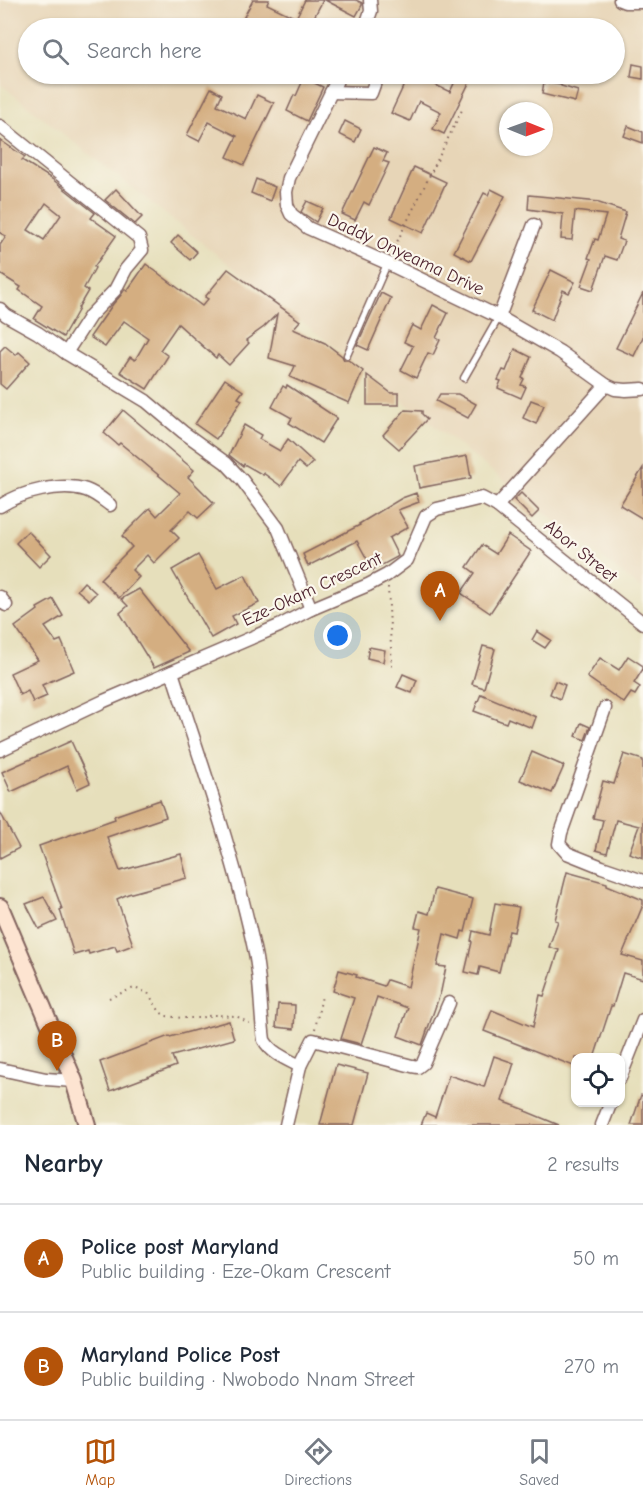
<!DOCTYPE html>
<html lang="en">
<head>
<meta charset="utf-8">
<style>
  :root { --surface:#fff; --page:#f2f2f3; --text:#1f2937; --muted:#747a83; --line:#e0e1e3; --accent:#b45309 }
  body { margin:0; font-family:"Comic Neue",sans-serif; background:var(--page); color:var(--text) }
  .controls { position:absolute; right:18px; bottom:18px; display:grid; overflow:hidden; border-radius:12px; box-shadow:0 2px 4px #0004 }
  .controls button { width:54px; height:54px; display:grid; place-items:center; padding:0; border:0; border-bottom:2px solid var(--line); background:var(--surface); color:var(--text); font:30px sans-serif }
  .compass { position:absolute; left:499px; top:102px; width:54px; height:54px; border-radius:50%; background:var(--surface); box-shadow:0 2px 4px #0004; rotate:91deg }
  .you { position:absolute; left:338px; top:636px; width:21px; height:21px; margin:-15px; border:4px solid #fff; border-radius:50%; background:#1a73e8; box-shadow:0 0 0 9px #1a73e833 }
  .badge { display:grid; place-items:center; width:39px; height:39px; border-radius:50%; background:var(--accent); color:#fff; font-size:20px; font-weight:700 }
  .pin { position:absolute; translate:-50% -50px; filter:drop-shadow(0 2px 3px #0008) }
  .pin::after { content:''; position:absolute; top:32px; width:21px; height:18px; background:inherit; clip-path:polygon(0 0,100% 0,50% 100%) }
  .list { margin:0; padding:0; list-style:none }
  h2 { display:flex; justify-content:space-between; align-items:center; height:78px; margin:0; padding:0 24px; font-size:26px }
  h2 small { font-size:20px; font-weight:400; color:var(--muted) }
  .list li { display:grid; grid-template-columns:39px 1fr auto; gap:18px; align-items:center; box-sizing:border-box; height:108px; padding:0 24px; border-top:2px solid var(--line) }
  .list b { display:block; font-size:22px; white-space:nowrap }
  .list p { margin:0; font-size:20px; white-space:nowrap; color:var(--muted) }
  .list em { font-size:20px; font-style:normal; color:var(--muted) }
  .icon { flex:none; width:33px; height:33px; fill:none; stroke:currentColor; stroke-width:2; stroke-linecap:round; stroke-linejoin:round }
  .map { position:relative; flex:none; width:643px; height:1125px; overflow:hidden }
  .search { position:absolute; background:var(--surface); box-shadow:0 2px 4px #0004; left:18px; right:18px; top:18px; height:66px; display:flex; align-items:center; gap:15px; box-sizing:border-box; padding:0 21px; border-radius:33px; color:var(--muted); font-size:22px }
  .sheet { height:294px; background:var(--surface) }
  nav { display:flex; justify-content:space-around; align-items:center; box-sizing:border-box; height:84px; border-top:2px solid var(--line); background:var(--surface); font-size:16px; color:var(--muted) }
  nav a { display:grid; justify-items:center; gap:3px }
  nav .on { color:var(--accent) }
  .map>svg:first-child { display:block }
</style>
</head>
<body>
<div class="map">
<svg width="643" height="1125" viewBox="0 0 643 1125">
  <rect width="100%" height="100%" fill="#fbf7ec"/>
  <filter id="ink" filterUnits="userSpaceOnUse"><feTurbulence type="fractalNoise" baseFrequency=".0167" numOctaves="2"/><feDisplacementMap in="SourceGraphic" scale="12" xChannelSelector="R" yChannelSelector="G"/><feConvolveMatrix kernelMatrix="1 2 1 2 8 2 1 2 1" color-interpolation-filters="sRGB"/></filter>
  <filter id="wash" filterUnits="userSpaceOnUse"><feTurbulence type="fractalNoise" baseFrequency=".008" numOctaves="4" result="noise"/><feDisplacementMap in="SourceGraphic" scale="24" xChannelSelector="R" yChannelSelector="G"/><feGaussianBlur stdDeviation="1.35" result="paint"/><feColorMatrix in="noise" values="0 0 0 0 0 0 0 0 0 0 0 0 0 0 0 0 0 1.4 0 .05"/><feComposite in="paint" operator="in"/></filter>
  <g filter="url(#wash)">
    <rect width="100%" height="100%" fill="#e6dfbb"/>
    <path fill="#e7d5b7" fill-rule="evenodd" d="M0 0H643V590L0 84ZM28 28H614V74H28ZM508 111H544V147H508Z"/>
    <g id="blocks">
      <g fill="#d4ae81" fill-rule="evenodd">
        <polygon points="253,0 269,0 267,4 296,18 305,0 323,0 310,25 317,28 271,28 257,21 254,28 238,28"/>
        <polygon points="325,0 356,0 362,3 362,5 356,16"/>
        <polygon points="633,64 643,66 643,79 631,77"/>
        <polygon points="409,74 433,74 429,82 450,92 457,77 469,83 444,134 433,129 441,112 419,101 410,121 391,113"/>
        <polygon points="304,78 323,87 307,121 287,111 294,95 296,96"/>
        <polygon points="544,82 561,85 561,86 578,91 575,102 542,94"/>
        <polygon points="211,88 222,94 217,105 246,119 257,95 274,103 244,165 227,157 237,136 209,122 199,141 187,135"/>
        <polygon points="345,121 361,129 355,142 339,134"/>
        <polygon points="628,126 643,132 643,143 624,136"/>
        <path d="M0 140 25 157 22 160 52 179 95 213 91 218 116 236 94 267 95 268 84 288 88 291 78 308 79 309 63 337 34 319 42 306 19 290 21 287 0 274V245L6 236 0 233ZM46 203 61 215 44 240 28 230Z"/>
        <polygon points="374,147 387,153 383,161 389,163 369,205 364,202 355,220 342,214"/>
        <polygon points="414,167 446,182 423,233 391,218"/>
        <polygon points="256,179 275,187 270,201 251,193"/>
        <polygon points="116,189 142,217 135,224 105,200"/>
        <polygon points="491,189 505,196 471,261 454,252 484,193 488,195"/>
        <polygon points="529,195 599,202 599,203 626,212 618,239 624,241 617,260 605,256 593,290 581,286 591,259 588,258 595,239 598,240 606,215 575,211 572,240 561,239 563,214 528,209"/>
        <polygon points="307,201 323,208 316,222 301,212"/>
        <polygon points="178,235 197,252 190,260 171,243"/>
        <polygon points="146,264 202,306 208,299 205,297 228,269 300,321 293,329 325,343 342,356 344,360 348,360 363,371 349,403 290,377 295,366 269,358 277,314 264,327 246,340 249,343 229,365 218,355 216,358 178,324 160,350 168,356 147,389 120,372 130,357 135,360 148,338 124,321 105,347 90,337 113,304 121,295 125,289 127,291"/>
        <polygon points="551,270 575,282 569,293 563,290 552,320 532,310"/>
        <polygon points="381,293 391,298 368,350 357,345"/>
        <polygon points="643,293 643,337 634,356 616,348"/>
        <polygon points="433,305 448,313 436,338 440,340 433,355 428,353 416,378 401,370 413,346 404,342 412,325 421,330"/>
        <polygon points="5,346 16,355 19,352 30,362 6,389 0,384 0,351"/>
        <polygon points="515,349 531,357 522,378 524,379 521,385 526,387 521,398 498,388 501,381 498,380 503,370 506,371"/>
        <polygon points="367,375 391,393 399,393 399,405 367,405"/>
        <polygon points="225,379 243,391 238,398 242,400 216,439 195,424"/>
        <polygon points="287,385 337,418 321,443 289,423 292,418 272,407 283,386 286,388"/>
        <polygon points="440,394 458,394 476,404 468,418 436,401"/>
        <polygon points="531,400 544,405 536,424 523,418"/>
        <polygon points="123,410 194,470 188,477 214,503 198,518 190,511 171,530 179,538 154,563 147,555 132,570 139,577 119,598 100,579 132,547 122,536 150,508 157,516 180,493 120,443 118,445 104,433"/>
        <polygon points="405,410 422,411 422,414 427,419 399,449 383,435"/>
        <polygon points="244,425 261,435 259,439 280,451 288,439 313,462 306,469 298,462 281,486 263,473 263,475 244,464 243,466 229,455"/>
        <polygon points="467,456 471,478 419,488 415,466"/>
        <polygon points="643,468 643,519 620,505"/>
        <polygon points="416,493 419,502 398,510 408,527 389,538 398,556 397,557 373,570 357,541 308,566 303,554 360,525 359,524 402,498"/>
        <polygon points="521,493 539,511 532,518 514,500"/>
        <polygon points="28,531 51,555 39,567 16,543"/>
        <polygon points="508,535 531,551 490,613 461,593 475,573 467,567 482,545 496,554"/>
        <polygon points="198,555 217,589 245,575 259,603 232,616 236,624 211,638 172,570"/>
        <polygon points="84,582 96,593 89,600 77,590"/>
        <polygon points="139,589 189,652 154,668 120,613 128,606 121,599"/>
        <polygon points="53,599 63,616 45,627 56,642 61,640 74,671 42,685 47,696 33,702 28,691 20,695 10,673 38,660 15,627 38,610 37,608"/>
        <polygon points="537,631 551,640 545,648 532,640"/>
        <polygon points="483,646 495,649 484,688 472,684"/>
        <polygon points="369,647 385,650 383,662 367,658"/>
        <polygon points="628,656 643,666 643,669 634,683 640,687 635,695 631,693 624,703 587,677 600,658 619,670"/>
        <polygon points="403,674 417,680 412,693 397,687"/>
        <polygon points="555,681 565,685 560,699 550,694"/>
        <polygon points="481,694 536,717 532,728 508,718 506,723 474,711"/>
        <polygon points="581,723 590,727 585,740 576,736"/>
        <polygon points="71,741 90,783 77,789 67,766 11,792 2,772"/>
        <polygon points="532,752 564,766 552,793 520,780"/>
        <polygon points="624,754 643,760 643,858 629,853 639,826 616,820 607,853 596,850 603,820 593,818 603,781 614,784"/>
        <polygon points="160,800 166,817 107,837 120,871 181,854 187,878 128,894 117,899 133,945 117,951 115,946 89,954 88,951 74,955 60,910 62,909 39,846 115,819 114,816"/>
        <polygon points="0,812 19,848 0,858"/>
        <polygon points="567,872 607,883 607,885 643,900 643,905 622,955 643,961 643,979 623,973 613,1006 611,1006 594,1058 576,1058 576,1067 484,1031 492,1010 533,1027 540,995 544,996 559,950 549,947 558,921 555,920"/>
        <polygon points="435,889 473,899 465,932 462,931 460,939 444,934 437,966 446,967 441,991 422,1045 398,1036 408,1008 377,997 361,1044 341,1039 354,998 333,991 339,970 357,975 356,977 384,986 387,980 408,987 421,928 415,927 419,911 429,914"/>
        <polygon points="44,897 57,921 39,929 26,904"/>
        <polygon points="495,903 519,907 514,932 509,931 499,972 480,967 478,975 465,972 472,942 471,941 473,931 489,935"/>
        <polygon points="278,1004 295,1005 294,1029 276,1027"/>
        <polygon points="229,1021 234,1039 172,1056 176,1066 110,1091 100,1062 169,1036 170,1037"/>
        <polygon points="494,1056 514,1063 502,1101 526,1110 525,1111 559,1125 421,1125 426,1113 435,1117 449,1075 484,1087"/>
        <polygon points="336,1065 368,1073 354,1125 320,1125"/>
        <polygon points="641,1095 643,1096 643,1125 631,1125"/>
      </g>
    </g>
  </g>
  <g filter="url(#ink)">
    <use href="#blocks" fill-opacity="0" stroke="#81625d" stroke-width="1.5"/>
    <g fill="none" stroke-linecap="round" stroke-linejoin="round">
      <defs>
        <g id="service">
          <polyline points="347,355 387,264"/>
          <polyline points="464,378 499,317"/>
        </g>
        <g id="minor">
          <polyline points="620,0 625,2 643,2"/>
          <polyline points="365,28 371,11 370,0"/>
          <polyline points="340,74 289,178 286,192 287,205 291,214 308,228 387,263 499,317 560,352 606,385 615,389 626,390 643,389"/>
          <polyline points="331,92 371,93 378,74"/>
          <polyline points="0,126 139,238 142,250 126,269 115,290 90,316 66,353"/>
          <polyline points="0,309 6,315 38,333 66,353 146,401 183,432 226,463 242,480 278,528 311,609"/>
          <polyline points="499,317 534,225"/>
          <path d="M0 506C21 492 61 482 86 490 95 493 102 499 110 505"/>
          <polyline points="497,506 606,385"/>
          <polyline points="0,597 6,605"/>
          <path d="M172 672C202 765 235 858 255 953 261 982 260 1011 264 1040 271 1053 286 1059 300 1066"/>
          <polyline points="605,708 561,833 559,844 567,853 602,867 643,881"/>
          <polyline points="0,750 104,701 279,626 311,609 368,585 387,575 407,560 426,516 437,509 482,498 497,506 643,623"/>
          <polyline points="0,1069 46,1079 74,1081"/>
          <polyline points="620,1078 643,1020"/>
          <polyline points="286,1125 300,1066 313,1040 412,1066 418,1067 423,1063 449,1003"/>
          <polyline points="602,1125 611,1102"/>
        </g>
        <polyline id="secondary" points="0,907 74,1081 87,1125"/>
      </defs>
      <use href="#service" stroke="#81625d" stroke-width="9"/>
      <use href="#minor" stroke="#81625d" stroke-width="15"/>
      <use href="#secondary" stroke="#81625d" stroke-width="20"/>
      <g stroke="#81625d" stroke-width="2" stroke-dasharray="1.5 4.5" stroke-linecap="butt">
        <polyline points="392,252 462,110"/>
        <polyline points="388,587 392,668"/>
        <polyline points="109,998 134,988 148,993 160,1012 166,1016 182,1018 199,1018 213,1015 236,1016 249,1023"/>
        <polyline points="315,1029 322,996"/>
      </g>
      <use href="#service" stroke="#fff" stroke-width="6"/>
      <use href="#minor" stroke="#fff" stroke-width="12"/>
      <use href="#secondary" stroke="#fde4d1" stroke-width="16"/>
    </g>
  </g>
  <g text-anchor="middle" stroke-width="4.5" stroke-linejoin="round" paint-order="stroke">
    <g font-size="18" fill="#4a1f2b" stroke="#fbf7ec">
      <text transform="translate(406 254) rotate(25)" y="6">Daddy Onyeama Drive</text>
      <text transform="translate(581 551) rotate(39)" y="6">Abor Street</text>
      <text transform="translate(312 589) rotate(-25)" y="6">Eze-Okam Crescent</text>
    </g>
  </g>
</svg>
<div class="controls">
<button><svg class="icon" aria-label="locate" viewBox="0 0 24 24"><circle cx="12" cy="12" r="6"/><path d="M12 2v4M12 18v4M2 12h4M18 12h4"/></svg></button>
</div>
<svg class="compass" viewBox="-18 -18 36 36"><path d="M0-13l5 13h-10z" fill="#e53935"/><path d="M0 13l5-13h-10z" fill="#747a83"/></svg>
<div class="you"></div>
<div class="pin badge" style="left:440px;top:621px">A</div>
<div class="pin badge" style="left:57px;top:1071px">B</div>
<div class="search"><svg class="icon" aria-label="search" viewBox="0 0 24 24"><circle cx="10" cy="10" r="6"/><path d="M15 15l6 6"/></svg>Search here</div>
</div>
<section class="sheet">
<h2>Nearby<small>2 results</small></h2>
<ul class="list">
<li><span class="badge">A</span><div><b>Police post Maryland</b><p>Public building · Eze-Okam Crescent</p></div><em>50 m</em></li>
<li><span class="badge">B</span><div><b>Maryland Police Post</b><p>Public building · Nwobodo Nnam Street</p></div><em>270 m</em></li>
</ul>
</section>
<nav>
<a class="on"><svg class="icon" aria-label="map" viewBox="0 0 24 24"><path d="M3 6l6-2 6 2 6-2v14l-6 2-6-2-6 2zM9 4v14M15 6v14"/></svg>Map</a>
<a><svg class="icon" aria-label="directions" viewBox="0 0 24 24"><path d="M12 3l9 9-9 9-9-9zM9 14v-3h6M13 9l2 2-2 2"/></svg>Directions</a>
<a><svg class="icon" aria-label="saved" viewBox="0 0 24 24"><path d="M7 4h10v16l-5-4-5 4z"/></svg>Saved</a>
</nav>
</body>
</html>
